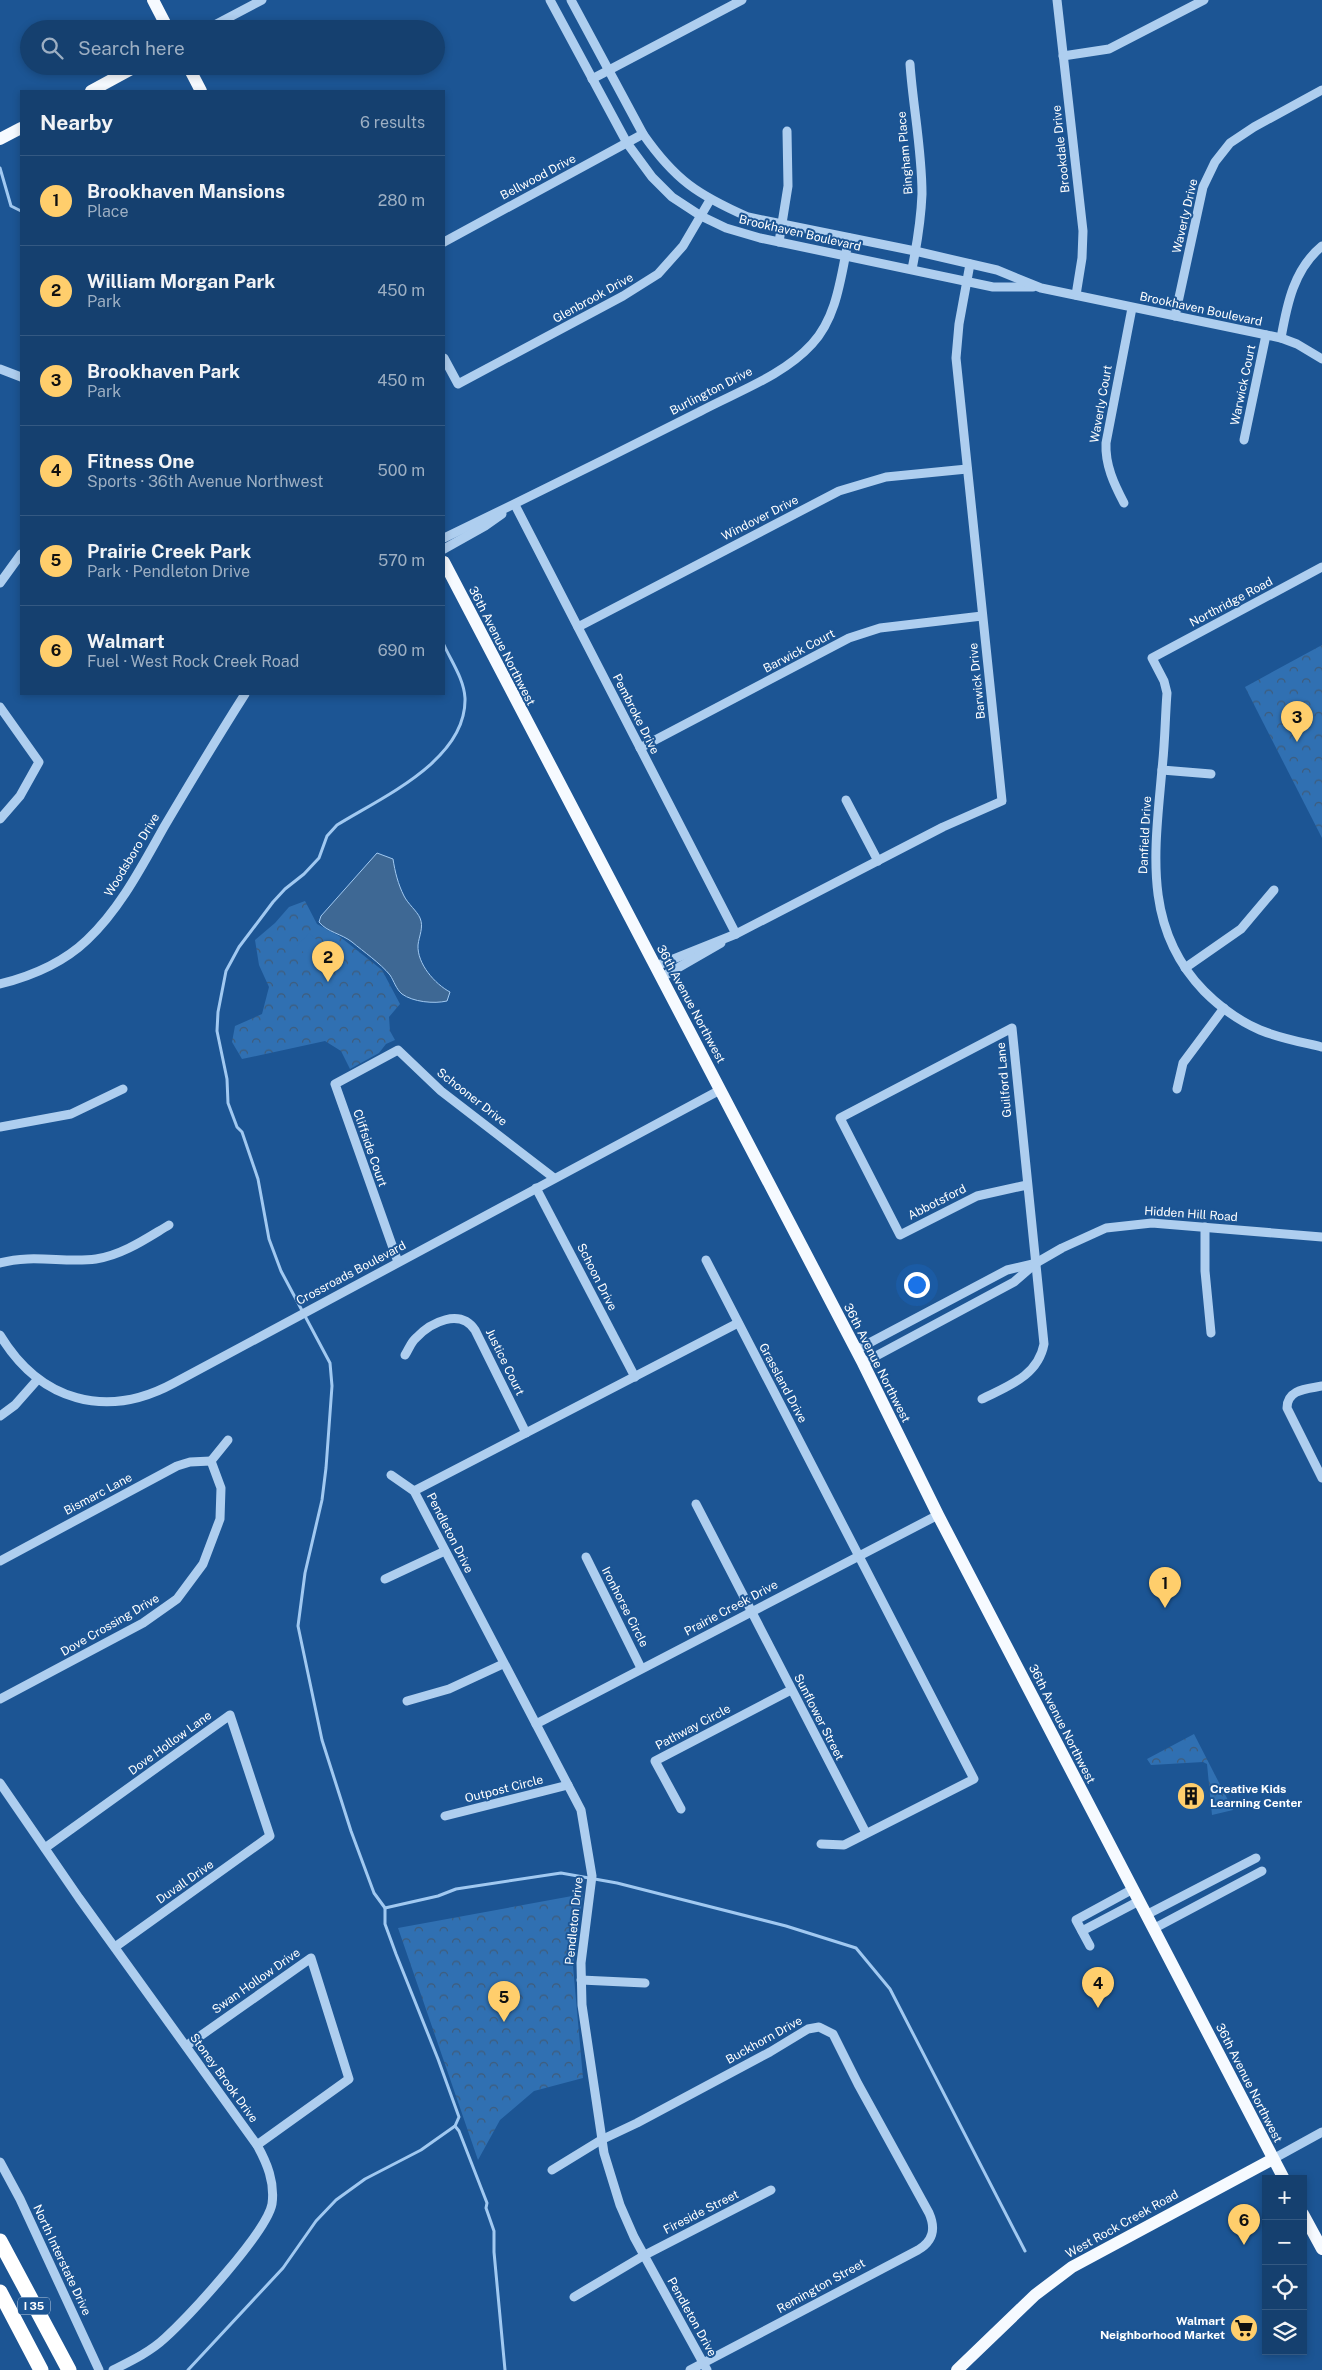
<!DOCTYPE html>
<html lang="en">
<head>
<meta charset="utf-8">
<style>
  :root { --surface:#15406f; --page:#224b77; --text:#f1f3f6; --muted:#9dafc3; --line:#345982; --accent:#ffce6c }
  body { margin:0; font-family:"Public Sans",sans-serif; background:var(--page); color:var(--text) }
  .controls { position:absolute; right:15px; bottom:15px; display:grid; overflow:hidden; border-radius:0px; box-shadow:0 2px 8px #0003 }
  .controls button { width:45px; height:45px; display:grid; place-items:center; padding:0; border:0; border-bottom:1px solid var(--line); background:var(--surface); color:var(--text); font:25px sans-serif }
  .you { position:absolute; left:916px; top:1284px; width:18px; height:18px; margin:-12px; border:4px solid #fff; border-radius:50%; background:#1a73e8; box-shadow:0 0 0 8px #1a73e833 }
  .badge { display:grid; place-items:center; width:32px; height:32px; border-radius:50%; background:var(--accent); color:#111; font-size:16px; font-weight:700 }
  .pin { position:absolute; translate:-50% -41px; filter:drop-shadow(0 1px 2px #0008) }
  .pin::after { content:''; position:absolute; top:26px; width:18px; height:15px; background:inherit; clip-path:polygon(0 0,100% 0,50% 100%) }
  .list { margin:0; padding:0; list-style:none }
  h2 { display:flex; justify-content:space-between; align-items:center; height:65px; margin:0; padding:0 20px; font-size:21px }
  h2 small { font-size:16px; font-weight:400; color:var(--muted) }
  .list li { display:grid; grid-template-columns:32px 1fr auto; gap:15px; align-items:center; box-sizing:border-box; height:90px; padding:0 20px; border-top:1px solid var(--line) }
  .list b { display:block; font-size:19px; white-space:nowrap }
  .list p { margin:0; font-size:16px; white-space:nowrap; color:var(--muted) }
  .list em { font-size:16px; font-style:normal; color:var(--muted) }
  .icon { flex:none; width:28px; height:28px; fill:none; stroke:currentColor; stroke-width:2; stroke-linecap:round; stroke-linejoin:round }
  .map { position:relative; flex:none; width:1322px; height:2370px; overflow:hidden }
  .search { position:absolute; background:var(--surface); box-shadow:0 2px 8px #0003; left:20px; top:20px; width:425px; height:55px; display:flex; align-items:center; gap:12px; box-sizing:border-box; padding:0 18px; border-radius:28px; color:var(--muted); font-size:19px }
  .panel { position:absolute; background:var(--surface); box-shadow:0 2px 8px #0003; left:20px; top:90px; width:425px; height:605px; border-radius:0px }
  .map>svg:first-child { display:block }
</style>
</head>
<body>
<div class="map">
<svg width="1322" height="2370" viewBox="0 0 1322 2370">
  <defs>
    <pattern id="park-crowns" width="20" height="18" patternUnits="userSpaceOnUse" patternTransform="scale(1.25)"><rect width="20" height="18" fill="#3070b2"/><path d="M2 6a3 3 0 1 1 6 0M12 15a3 3 0 1 1 6 0" fill="none" stroke="#3f5c7a"/></pattern>
  </defs>
  <rect width="100%" height="100%" fill="#1c5594"/>
  <g fill="url(#park-crowns)">
    <polygon points="1322,645 1322,838 1245,687"/>
    <polygon points="305,901 317,924 339,936 382,970 400,1004 389,1017 390,1031 395,1040 386,1044 379,1053 350,1069 341,1051 325,1041 242,1059 232,1042 235,1026 262,1014 269,987 259,965 255,940 275,923 289,907"/>
    <polygon points="1194,1734 1233,1810 1212,1815 1207,1764 1203,1762 1151,1765 1147,1759"/>
    <polygon points="583,1894 573,1966 583,2078 534,2091 500,2120 478,2160 398,1928"/>
  </g>
  <polygon fill="#3070b2" points="309,933 322,945 309,958 297,946"/>
  <path fill="#3e6894" stroke="#a1c9f1" d="M377 853 393 859C395 872 398 884 404 896 408 904 417 911 420 918 424 927 419 936 418 945 417 964 435 984 450 992L447 1001C434 1004 413 1002 402 994 396 989 394 981 390 975 380 963 364 952 352 942 342 934 327 932 319 922L321 916Z"/>
  <g fill="none" stroke-linecap="round" stroke-linejoin="round">
    <g stroke="#a1c9f1" stroke-width="3">
      <polyline points="0,168 11,206 21,211"/>
      <polyline points="385,1908 438,1896 456,1889 561,1873 617,1883 676,1898 786,1926 856,1948 890,1989 1025,2251"/>
      <polyline points="455,2126 459,2131 487,2203 486,2208 494,2231 494,2252 505,2370"/>
      <path d="M188 2370 283 2268 316 2221 336 2200 365 2179 421 2150 455 2126 459 2117 438 2059 396 1954 385 1924V1908L374 1893 351 1831 322 1740 298 1626 305 1573 322 1500 326 1468 332 1386 330 1363 281 1271 269 1239 258 1179 242 1132 237 1127 228 1103 227 1079 217 1031 218 1012 226 971 239 947 273 902 285 889 304 874 319 858 327 836 337 825C382 797 467 760 465 698 464 679 451 661 444 645"/>
    </g>
    <g stroke="#aeceef" stroke-width="9">
      <polyline points="550,0 627,143 652,177 672,197 701,216 726,228 760,238 993,287 1033,287"/>
      <path d="M571 0 643 134C675 180 698 195 748 217L915 251 997 270 1041 288 1281 338 1297 344 1322 359"/>
      <polyline points="1057,0 1083,231 1082,258 1076,295"/>
      <polyline points="207,29 262,0"/>
      <polyline points="1063,56 1109,49 1204,0"/>
      <path d="M910 64C913 107 922 150 922 194 921 219 917 244 912 269"/>
      <polyline points="592,79 742,0"/>
      <polyline points="444,242 643,134"/>
      <polyline points="779,242 788,186 787,131"/>
      <polyline points="1175,316 1203,187 1215,162 1230,143 1254,127 1322,90"/>
      <path d="M1281 338C1287 304 1294 269 1322 246"/>
      <polyline points="444,358 458,384 623,296 658,274 683,246 710,200"/>
      <polyline points="0,369 21,377"/>
      <polyline points="1244,440 1266,335"/>
      <path d="M1124 503C1114 484 1105 465 1106 443L1132 308"/>
      <polyline points="515,505 736,934"/>
      <path d="M444 538C529 497 614 455 699 412 736 392 783 376 812 344 838 316 841 274 849 238"/>
      <polyline points="444,549 485,526 502,514"/>
      <path d="M1322 567 1152 658 1164 681 1167 693C1165 719 1165 744 1162 769 1155 850 1142 927 1204 991 1220 1007 1239 1021 1260 1030 1279 1038 1301 1042 1322 1047"/>
      <polyline points="0,583 21,554"/>
      <polyline points="578,627 839,491 886,477 967,469"/>
      <polyline points="0,707 39,762 20,796 0,819"/>
      <polyline points="640,748 849,638 880,628 982,616"/>
      <polyline points="1162,770 1211,774"/>
      <polyline points="846,800 878,861"/>
      <polyline points="656,966 736,934 943,827 1002,801 956,358 959,324 970,264"/>
      <polyline points="1185,968 1241,929 1274,890"/>
      <polyline points="662,977 721,943"/>
      <path d="M0 984C32 976 63 963 87 940 120 909 142 866 164 827 190 783 217 738 245 694"/>
      <polyline points="1177,1089 1183,1063 1224,1008"/>
      <polyline points="0,1127 71,1114 123,1089"/>
      <polyline points="536,1188 635,1377"/>
      <polyline points="1205,1227 1205,1271 1211,1333"/>
      <polyline points="706,1260 974,1779 844,1845 821,1844"/>
      <polyline points="398,1262 335,1084 398,1050 441,1091 554,1178"/>
      <path d="M0 1263C31 1254 65 1263 96 1259 123 1255 147 1238 169 1225"/>
      <path d="M0 1335C40 1401 106 1420 174 1383L720 1090"/>
      <polyline points="856,1350 1007,1270 1033,1264"/>
      <path d="M405 1355C409 1349 411 1342 416 1338 431 1322 460 1308 475 1330L526 1433"/>
      <polyline points="863,1363 1014,1282 1036,1263 1062,1248 1106,1228 1152,1223 1322,1237"/>
      <path d="M1322 1386C1307 1389 1287 1389 1287 1408L1322 1478"/>
      <path d="M982 1399C1008 1386 1038 1376 1044 1344L1012 1028 840 1118 900 1235 977 1196 1027 1185"/>
      <polyline points="0,1416 15,1405 38,1379"/>
      <polyline points="211,1461 228,1440"/>
      <polyline points="391,1475 414,1491 581,1810 592,1876 581,1963 582,2005 604,2153 620,2205 634,2237 707,2370"/>
      <polyline points="414,1491 738,1323"/>
      <polyline points="696,1504 866,1833"/>
      <polyline points="586,1557 641,1668"/>
      <polyline points="0,1561 177,1466 190,1462 211,1461"/>
      <polyline points="385,1579 445,1551"/>
      <polyline points="0,1699 143,1623 177,1599 203,1564 220,1519 221,1488 211,1461"/>
      <polyline points="407,1701 449,1689 503,1664"/>
      <polyline points="536,1724 938,1515"/>
      <path d="M0 1783 79 1898 257 2145C267 2163 275 2182 272 2204 267 2232 189 2316 165 2338 150 2352 131 2361 113 2370"/>
      <polyline points="681,1809 655,1761 791,1690"/>
      <polyline points="445,1816 568,1785"/>
      <polyline points="45,1848 230,1715 270,1836 115,1947"/>
      <polyline points="1146,1915 1256,1858"/>
      <polyline points="1153,1929 1262,1871"/>
      <polyline points="1082,1931 1139,1901"/>
      <polyline points="1090,1946 1076,1920 1133,1889"/>
      <polyline points="581,1980 645,1983"/>
      <polyline points="186,2046 311,1958 349,2079 257,2145"/>
      <polyline points="1273,2159 1322,2132"/>
      <polyline points="0,2162 20,2199 99,2370"/>
      <path d="M552 2170 601 2140 637 2123 770 2052 808 2029 819 2027 833 2034 858 2084 929 2213C936 2229 933 2241 918 2250L690 2370"/>
      <polyline points="574,2297 643,2256 771,2190"/>
    </g>
    <g stroke="#f6faff" stroke-width="12">
      <polyline points="153,0 168,29"/>
      <polyline points="188,66 201,91"/>
      <polyline points="91,91 137,66"/>
      <polyline points="0,139 21,128"/>
      <polyline points="444,562 863,1363 938,1515 1284,2179"/>
      <polyline points="1303,2214 1322,2249"/>
      <polyline points="957,2370 1035,2295 1072,2267 1273,2159"/>
    </g>
    <g stroke="#fff" stroke-width="15">
      <polyline points="0,2241 69,2370"/>
      <polyline points="0,2292 41,2370"/>
    </g>
  </g>
  <defs>
    <symbol id="building-disc" viewBox="-11 -11 22 22"><circle r="9.5" fill="#ffce6c" stroke="#1c5594"/><path d="M-4-6H4V6H1V3H-1V6H-4ZM-2.5-4.3h1.7v1.8h-1.7ZM.8-4.3h1.7v1.8H.8ZM-2.5-1h1.7V.8h-1.7ZM.8-1h1.7V.8H.8Z" fill="#111"/></symbol>
    <symbol id="supermarket-disc" viewBox="-11 -11 22 22"><circle r="9.5" fill="#ffce6c" stroke="#1c5594"/><path d="M-6-5.5h2.5l.6 2H6L4.5 2H-2.5L-4.4-4H-6ZM-1.5 3.2a1.3 1.3 0 1 0 .1 0ZM3 3.2a1.3 1.3 0 1 0 .1 0Z" fill="#111"/></symbol>
  </defs>
  <g fill-rule="evenodd">
    <use href="#building-disc" x="1175" y="1780" width="32" height="32"/>
    <use href="#supermarket-disc" x="1228" y="2312" width="32" height="32"/>
  </g>
  <g text-anchor="middle" stroke-width="4" stroke-linejoin="round" paint-order="stroke">
    <rect fill="#1c5594" stroke="#bbccdf" stroke-width="1" x="18" y="2297.5" width="32" height="17" rx="4"/>
    <g font-size="11" font-weight="bold" fill="#fff">
      <text x="34" y="2310">I 35</text>
    </g>
    <g font-size="12" fill="#fff" stroke="#1c5594">
      <text transform="translate(1061 149) rotate(-96)" y="4">Brookdale Drive</text>
      <text transform="translate(905 153) rotate(-95)" y="4">Bingham Place</text>
      <text transform="translate(538 177) rotate(-28)" y="4">Bellwood Drive</text>
      <text transform="translate(1185 216) rotate(-77)" y="4">Waverly Drive</text>
      <text transform="translate(800 233) rotate(13)" y="4">Brookhaven Boulevard</text>
      <text transform="translate(593 298) rotate(-29)" y="4">Glenbrook Drive</text>
      <text transform="translate(1201 309) rotate(12)" y="4">Brookhaven Boulevard</text>
      <text transform="translate(1243 385) rotate(-78)" y="4">Warwick Court</text>
      <text transform="translate(711 391) rotate(-27)" y="4">Burlington Drive</text>
      <text transform="translate(1101 404) rotate(-80)" y="4">Waverly Court</text>
      <text transform="translate(760 518) rotate(-27)" y="4">Windover Drive</text>
      <text transform="translate(1231 602) rotate(-28)" y="4">Northridge Road</text>
      <text transform="translate(502 646) rotate(63)" y="4">36th Avenue Northwest</text>
      <text transform="translate(799 651) rotate(-28)" y="4">Barwick Court</text>
      <text transform="translate(977 681) rotate(-96)" y="4">Barwick Drive</text>
      <text transform="translate(636 714) rotate(63)" y="4">Pembroke Drive</text>
      <text transform="translate(1145 835) rotate(-87)" y="4">Danfield Drive</text>
      <text transform="translate(132 855) rotate(-59)" y="4">Woodsboro Drive</text>
      <text transform="translate(691 1004) rotate(62)" y="4">36th Avenue Northwest</text>
      <text transform="translate(1004 1080) rotate(-95)" y="4">Guilford Lane</text>
      <text transform="translate(472 1097) rotate(38)" y="4">Schooner Drive</text>
      <text transform="translate(370 1148) rotate(71)" y="4">Cliffside Court</text>
      <text transform="translate(937 1202) rotate(-27)" y="4">Abbotsford</text>
      <text transform="translate(1191 1214) rotate(4)" y="4">Hidden Hill Road</text>
      <text transform="translate(351 1273) rotate(-28)" y="4">Crossroads Boulevard</text>
      <text transform="translate(597 1277) rotate(63)" y="4">Schoon Drive</text>
      <text transform="translate(505 1362) rotate(64)" y="4">Justice Court</text>
      <text transform="translate(877 1363) rotate(63)" y="4">36th Avenue Northwest</text>
      <text transform="translate(783 1383) rotate(62)" y="4">Grassland Drive</text>
      <text transform="translate(98 1494) rotate(-28)" y="4">Bismarc Lane</text>
      <text transform="translate(450 1533) rotate(63)" y="4">Pendleton Drive</text>
      <text transform="translate(625 1607) rotate(63)" y="4">Ironhorse Circle</text>
      <text transform="translate(731 1608) rotate(-28)" y="4">Prairie Creek Drive</text>
      <text transform="translate(110 1625) rotate(-30)" y="4">Dove Crossing Drive</text>
      <text transform="translate(819 1717) rotate(63)" y="4">Sunflower Street</text>
      <text transform="translate(1062 1724) rotate(63)" y="4">36th Avenue Northwest</text>
      <text transform="translate(693 1727) rotate(-28)" y="4">Pathway Circle</text>
      <text transform="translate(170 1743) rotate(-36)" y="4">Dove Hollow Lane</text>
      <text transform="translate(504 1789) rotate(-14)" y="4">Outpost Circle</text>
      <text transform="translate(185 1882) rotate(-35)" y="4">Duvall Drive</text>
      <text transform="translate(574 1921) rotate(-84)" y="4">Pendleton Drive</text>
      <text transform="translate(256 1981) rotate(-35)" y="4">Swan Hollow Drive</text>
      <text transform="translate(764 2040) rotate(-29)" y="4">Buckhorn Drive</text>
      <text transform="translate(224 2078) rotate(54)" y="4">Stoney Brook Drive</text>
      <text transform="translate(1249 2083) rotate(63)" y="4">36th Avenue Northwest</text>
      <text transform="translate(701 2212) rotate(-27)" y="4">Fireside Street</text>
      <text transform="translate(1122 2224) rotate(-29)" y="4">West Rock Creek Road</text>
      <text transform="translate(62 2260) rotate(65)" y="4">North Interstate Drive</text>
      <text transform="translate(821 2286) rotate(-29)" y="4">Remington Street</text>
      <text transform="translate(692 2317) rotate(61)" y="4">Pendleton Drive</text>
    </g>
    <g font-size="12" font-weight="bold" fill="#fff" stroke="#1c5594" text-anchor="start">
      <text x="1210" y="1793">Creative Kids<tspan x="1210" dy="14">Learning Center</tspan></text>
      <text x="1225" y="2325" text-anchor="end">Walmart<tspan x="1225" dy="14">Neighborhood Market</tspan></text>
    </g>
  </g>
</svg>
<div class="controls">
<button>+</button>
<button>−</button>
<button><svg class="icon" aria-label="locate" viewBox="0 0 24 24"><circle cx="12" cy="12" r="6"/><path d="M12 2v4M12 18v4M2 12h4M18 12h4"/></svg></button>
<button><svg class="icon" aria-label="layers" viewBox="0 0 24 24"><path d="M12 4l9 5-9 5-9-5zM3 14l9 5 9-5"/></svg></button>
</div>
<div class="you"></div>
<div class="pin badge" style="left:1165px;top:1608px">1</div>
<div class="pin badge" style="left:328px;top:982px">2</div>
<div class="pin badge" style="left:1297px;top:742px">3</div>
<div class="pin badge" style="left:1098px;top:2008px">4</div>
<div class="pin badge" style="left:504px;top:2022px">5</div>
<div class="pin badge" style="left:1244px;top:2245px">6</div>
<div class="search"><svg class="icon" aria-label="search" viewBox="0 0 24 24"><circle cx="10" cy="10" r="6"/><path d="M15 15l6 6"/></svg>Search here</div>
<section class="panel">
<h2>Nearby<small>6 results</small></h2>
<ul class="list">
<li><span class="badge">1</span><div><b>Brookhaven Mansions</b><p>Place</p></div><em>280 m</em></li>
<li><span class="badge">2</span><div><b>William Morgan Park</b><p>Park</p></div><em>450 m</em></li>
<li><span class="badge">3</span><div><b>Brookhaven Park</b><p>Park</p></div><em>450 m</em></li>
<li><span class="badge">4</span><div><b>Fitness One</b><p>Sports · 36th Avenue Northwest</p></div><em>500 m</em></li>
<li><span class="badge">5</span><div><b>Prairie Creek Park</b><p>Park · Pendleton Drive</p></div><em>570 m</em></li>
<li><span class="badge">6</span><div><b>Walmart</b><p>Fuel · West Rock Creek Road</p></div><em>690 m</em></li>
</ul>
</section>
</div>
</body>
</html>
